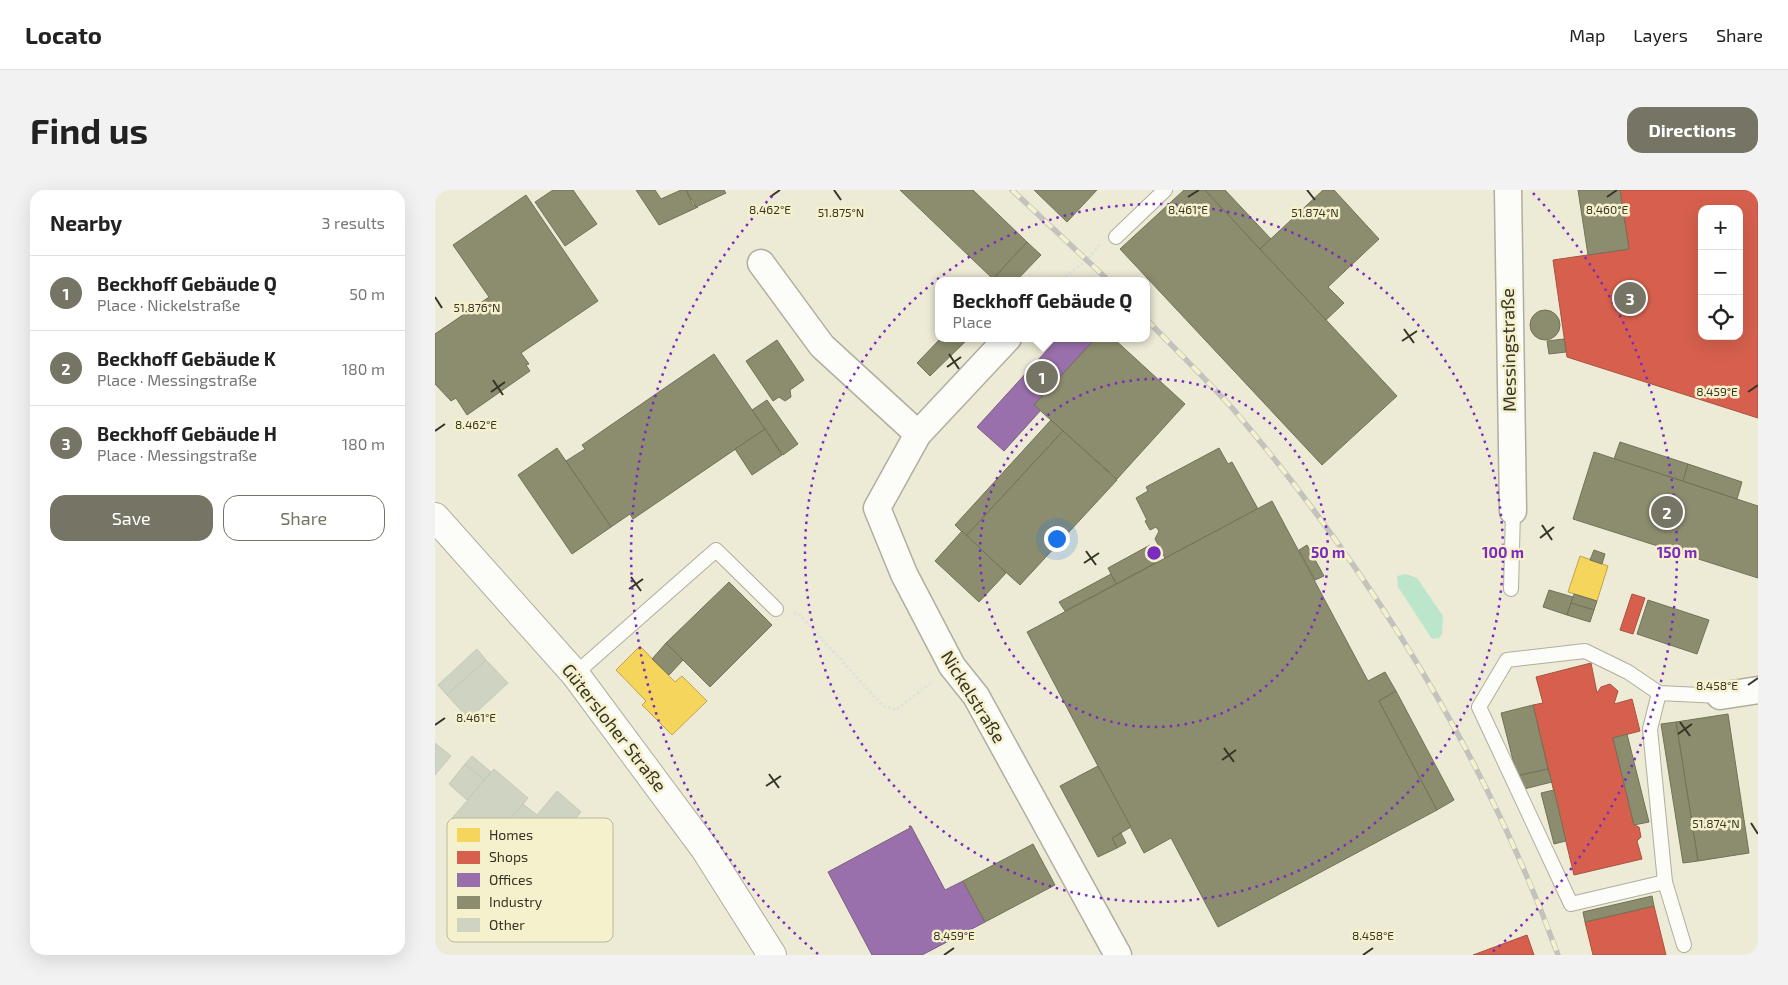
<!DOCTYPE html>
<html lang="en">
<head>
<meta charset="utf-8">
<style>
  :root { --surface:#fff; --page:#f2f2f2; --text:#222; --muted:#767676; --line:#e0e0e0; --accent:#767464 }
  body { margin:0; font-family:"Exo 2",sans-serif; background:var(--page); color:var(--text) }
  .controls { position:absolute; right:15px; top:15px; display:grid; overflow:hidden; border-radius:10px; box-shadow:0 5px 20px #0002 }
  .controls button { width:45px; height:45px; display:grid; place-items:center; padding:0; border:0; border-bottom:1px solid var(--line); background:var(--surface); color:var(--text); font:25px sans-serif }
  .you { position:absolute; left:621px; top:348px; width:18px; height:18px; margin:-12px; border:4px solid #fff; border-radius:50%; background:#1a73e8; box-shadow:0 0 0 8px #1a73e833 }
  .badge { display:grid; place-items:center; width:32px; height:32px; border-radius:50%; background:var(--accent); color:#fff; font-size:16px; font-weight:700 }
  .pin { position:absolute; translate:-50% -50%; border:2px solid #fff; box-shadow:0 1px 5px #0006 }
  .popup { position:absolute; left:500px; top:87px; width:215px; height:65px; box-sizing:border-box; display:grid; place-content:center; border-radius:10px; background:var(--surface); filter:drop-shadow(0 1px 4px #0005); font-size:16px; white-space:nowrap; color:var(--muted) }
  .popup b { font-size:19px; color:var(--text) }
  .popup::after { content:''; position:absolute; left:50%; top:100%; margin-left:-10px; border:10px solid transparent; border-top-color:var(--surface) }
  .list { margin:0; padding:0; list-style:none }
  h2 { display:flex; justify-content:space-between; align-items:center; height:65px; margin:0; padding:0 20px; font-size:21px }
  h2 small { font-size:16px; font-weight:400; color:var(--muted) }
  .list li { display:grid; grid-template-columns:32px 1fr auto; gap:15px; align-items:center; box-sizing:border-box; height:75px; padding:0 20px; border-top:1px solid var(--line) }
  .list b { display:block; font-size:19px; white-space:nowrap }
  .list p { margin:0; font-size:16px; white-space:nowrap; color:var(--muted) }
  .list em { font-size:16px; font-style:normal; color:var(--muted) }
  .actions { display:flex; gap:10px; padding:15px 20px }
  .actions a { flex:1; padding:11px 0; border:1px solid var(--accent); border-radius:15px; text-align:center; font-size:18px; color:var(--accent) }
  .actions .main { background:var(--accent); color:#fff }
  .icon { flex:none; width:28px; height:28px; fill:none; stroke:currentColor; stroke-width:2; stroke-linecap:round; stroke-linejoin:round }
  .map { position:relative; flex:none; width:1323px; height:765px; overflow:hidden; border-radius:15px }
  header { display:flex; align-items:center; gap:30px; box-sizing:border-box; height:70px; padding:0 25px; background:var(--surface); border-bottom:1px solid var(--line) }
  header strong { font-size:24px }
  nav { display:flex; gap:28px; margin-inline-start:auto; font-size:18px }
  .intro { display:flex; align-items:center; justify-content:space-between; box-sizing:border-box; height:120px; padding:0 30px }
  h1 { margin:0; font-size:35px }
  .button { padding:12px 22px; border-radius:15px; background:var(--accent); color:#fff; font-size:18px; font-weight:700 }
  main { display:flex; gap:30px; padding:0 30px }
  aside { flex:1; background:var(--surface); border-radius:15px; box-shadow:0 5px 20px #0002 }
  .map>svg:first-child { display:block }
</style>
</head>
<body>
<header>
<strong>Locato</strong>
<nav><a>Map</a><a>Layers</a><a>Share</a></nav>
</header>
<div class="intro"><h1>Find us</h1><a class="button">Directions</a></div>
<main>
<aside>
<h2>Nearby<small>3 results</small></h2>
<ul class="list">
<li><span class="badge">1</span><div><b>Beckhoff Gebäude Q</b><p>Place · Nickelstraße</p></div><em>50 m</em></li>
<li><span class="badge">2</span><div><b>Beckhoff Gebäude K</b><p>Place · Messingstraße</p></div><em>180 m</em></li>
<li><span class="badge">3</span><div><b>Beckhoff Gebäude H</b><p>Place · Messingstraße</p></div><em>180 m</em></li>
</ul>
<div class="actions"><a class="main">Save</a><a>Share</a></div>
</aside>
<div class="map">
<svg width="1323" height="765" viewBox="0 0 1323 765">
  <rect width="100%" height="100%" fill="#edead6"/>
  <polygon fill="#bbe6cc" points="971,384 982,388 1008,426 1007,444 1004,448 997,449 963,397 962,386"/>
  <g fill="#f6d55c" stroke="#bca54c">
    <polygon points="1145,366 1173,376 1162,411 1133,402"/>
    <polygon points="205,456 240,492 247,486 272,511 237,545 207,515 211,511 181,480"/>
  </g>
  <g fill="#d6604d" stroke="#a65341" fill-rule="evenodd">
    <path d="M1185 0H1323V228L1132 167 1118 70 1194 59ZM1267 19H1304V146H1267Z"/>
    <polygon points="1197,404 1210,408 1198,444 1185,440"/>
    <polygon points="1156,473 1162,503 1166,497 1175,494 1183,501 1179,514 1197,509 1205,541 1178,548 1199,635 1204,637 1206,647 1202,651 1207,669 1139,685 1098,515 1108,513 1101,487"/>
    <polygon points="1219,716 1231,765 1158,765 1150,732"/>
    <polygon points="1092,745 1099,765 1038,765"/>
  </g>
  <g fill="#9970ab" stroke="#7b5e83">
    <polygon points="623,148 661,148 599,215 606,220 569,261 542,237"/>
    <polygon points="474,636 476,636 510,700 528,691 550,732 487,765 437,765 393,682 475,638"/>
  </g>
  <g fill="#8c8c6e" stroke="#727258">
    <polygon points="118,0 138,0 162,34 130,56 100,12"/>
    <polygon points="201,0 220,0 226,9 246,0 251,0 258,15 263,17 224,35"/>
    <polygon points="251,0 289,0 291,3 261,17"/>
    <polygon points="465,0 538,0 592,52 558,89"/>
    <polygon points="599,0 662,0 632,32"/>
    <polygon points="749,0 770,0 962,206 887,275 685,59"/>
    <polygon points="770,0 790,0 836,49 825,59"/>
    <polygon points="888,0 899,0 944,49 893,97 909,113 891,130 825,59"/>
    <polygon points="1143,0 1185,0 1194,59 1153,65"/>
    <polygon points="91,5 163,111 86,163 94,174 91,175 95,181 32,225 21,208 16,211 0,194 0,144 54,107 18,55"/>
    <polygon points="592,52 606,65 581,91 560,91 558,89"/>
    <circle cx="1110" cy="135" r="15"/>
    <polygon points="506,148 534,148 495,186 482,173"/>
    <polygon points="661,148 678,148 750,214 682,289 599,215"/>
    <polygon points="1129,149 1131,162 1114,164 1112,151"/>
    <polygon points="342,150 369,190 355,200 356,207 350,211 344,207 338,211 311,171"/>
    <polygon points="279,164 330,239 198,329 195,324 176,337 131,271 150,259 147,255"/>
    <polygon points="332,210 363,254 348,265 317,220"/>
    <polygon points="616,230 628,241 531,346 520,335"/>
    <polygon points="330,239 347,265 317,285 300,259"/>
    <polygon points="628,241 682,290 585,395 531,346"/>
    <polygon points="1185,252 1253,274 1248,291 1179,269"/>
    <polygon points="122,258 176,337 137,364 83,285"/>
    <polygon points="784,258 793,274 797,272 823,319 730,368 720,349 724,341 721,337 715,340 710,331 712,330 701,308 713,301 711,297"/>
    <polygon points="1159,262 1323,316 1323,388 1138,329"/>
    <polygon points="1253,274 1307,292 1302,309 1248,291"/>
    <polygon points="837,311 933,491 950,482 961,501 944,511 1002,620 783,737 736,648 709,663 592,442"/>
    <polygon points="527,341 571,383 544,412 500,371"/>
    <polygon points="715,355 724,371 681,394 673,378"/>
    <polygon points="872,355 889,386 880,390 864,360"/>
    <polygon points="1159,360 1170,364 1167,374 1155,370"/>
    <polygon points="676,384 681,394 630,421 624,412"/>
    <polygon points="294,392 337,435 275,497 231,453"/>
    <polygon points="1114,400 1138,407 1132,425 1108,417"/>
    <polygon points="1139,404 1162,411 1159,420 1136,413"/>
    <polygon points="1213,410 1274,430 1262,464 1202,444"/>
    <polygon points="1136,413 1159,420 1155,432 1132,425"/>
    <polygon points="231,453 248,470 234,485 217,469"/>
    <polygon points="961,501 1019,610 1002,620 944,511"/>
    <polygon points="1098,515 1113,579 1082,586 1066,523"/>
    <polygon points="1293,524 1314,663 1263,671 1241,532"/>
    <polygon points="1241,532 1263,671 1248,673 1226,534"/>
    <polygon points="1192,544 1214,632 1199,635 1178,548"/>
    <polygon points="663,576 696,637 677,648 682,658 663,667 625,596"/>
    <polygon points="1113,579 1117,592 1085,600 1082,586"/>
    <polygon points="1119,600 1131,651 1119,654 1106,603"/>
    <polygon points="686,643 691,653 682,658 677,648"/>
    <polygon points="598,654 620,695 550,732 528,691"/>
    <polygon points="1217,706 1219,716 1150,732 1148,722"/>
  </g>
  <g fill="#cfd3c1" stroke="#c6c8b9">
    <polygon points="42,459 51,470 12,505 3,495"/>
    <polygon points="51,470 73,493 34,529 12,505"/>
    <polygon points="0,553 16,566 0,585"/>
    <polygon points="37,566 56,582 49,590 30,574"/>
    <polygon points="30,574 49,590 32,610 14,594"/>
    <polygon points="59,579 93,608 48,661 14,632"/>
    <polygon points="122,601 146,622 134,636 137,639 128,650 125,647 114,659 77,626 88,614 102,625"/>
  </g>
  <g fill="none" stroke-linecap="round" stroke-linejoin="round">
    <defs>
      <g id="lane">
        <polyline points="681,47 730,0"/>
        <polyline points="1076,399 1078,321"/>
        <polyline points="140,484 281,360 341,419"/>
        <polyline points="1224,503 1215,539 1230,692 1136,714 1044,517 1072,470 1150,461 1193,482 1224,503 1285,506"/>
        <polyline points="1230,692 1249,755"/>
      </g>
      <g id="street">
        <polyline points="1073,0 1078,321"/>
        <polyline points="326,73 387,156 483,244"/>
        <polyline points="573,148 483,244 442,318 469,384 517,476 541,506 683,765"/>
        <polyline points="1285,506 1323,500"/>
      </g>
      <polyline id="secondary" points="0,327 140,484 270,659 337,765"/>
    </defs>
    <use href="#lane" stroke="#b0ae9e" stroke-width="16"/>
    <use href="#street" stroke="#b0ae9e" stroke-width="29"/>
    <use href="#secondary" stroke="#b0ae9e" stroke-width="30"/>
    <g stroke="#e2e1da" stroke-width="3" stroke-dasharray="2.5 2.5" stroke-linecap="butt">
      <path d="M627 91C641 76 652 73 664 55"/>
      <polyline points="359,423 364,424 448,516 461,520 498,491"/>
    </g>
    <use href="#lane" stroke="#fcfcf9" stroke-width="14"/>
    <use href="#street" stroke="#fcfcf9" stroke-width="26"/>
    <use href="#secondary" stroke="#fcfcf9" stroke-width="28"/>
    <defs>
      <g id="rail">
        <polyline points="577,0 674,91"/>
        <path d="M711 129C740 159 771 189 799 220 936 382 1050 565 1123 765"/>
      </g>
    </defs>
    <use href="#rail" stroke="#c3c2bd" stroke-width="5.5"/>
    <use href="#rail" stroke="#f6f1cd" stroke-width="4" stroke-dasharray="11" stroke-linecap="butt"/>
  </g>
  <path fill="none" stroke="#363426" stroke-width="2" d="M399 0 406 10M872 0 880 10M335 7 345 0M753 7 764 0M1172 7 1182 0M0 107 7 118M969 139 979 153M967 151 982 141M514 164 524 179M512 177 526 167M58 190 68 205M56 202 70 192M1313 202 1323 195M0 241 10 234M1107 335 1117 350M1105 348 1119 337M651 361 661 375M649 373 664 363M196 387 206 401M194 399 208 389M1313 495 1323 488M1245 532 1255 546M0 535 10 528M1243 544 1257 534M789 558 799 572M787 570 801 560M334 584 344 598M331 596 346 586M1316 633 1323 644M509 765 519 758M928 765 938 758"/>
  <g fill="none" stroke="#7b2cbf" stroke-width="2.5" stroke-dasharray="2.5 5">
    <circle cx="719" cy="363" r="174"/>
    <circle cx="719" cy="363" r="349"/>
    <path d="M383 764A523 523 0 0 1 340 3M1098 3A523 523 0 0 1 1055 764"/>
  </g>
  <g text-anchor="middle" stroke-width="5" stroke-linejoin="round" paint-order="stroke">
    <g font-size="18" fill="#363426" stroke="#f6f1cd">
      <text transform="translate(1074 160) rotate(-91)" y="6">Messingstraße</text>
      <text transform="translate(538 507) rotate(58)" y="6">Nickelstraße</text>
      <text transform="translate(179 538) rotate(52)" y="6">Gütersloher Straße</text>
    </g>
  </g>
  <rect x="12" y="628" width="166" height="124" rx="8" fill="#f6f1cd" stroke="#bcb89b" stroke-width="1"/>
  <rect x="22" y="638" width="23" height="14" fill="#f6d55c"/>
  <rect x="22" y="661" width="23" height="13" fill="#d6604d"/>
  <rect x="22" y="683" width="23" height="14" fill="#9970ab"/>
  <rect x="22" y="706" width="23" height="13" fill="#8c8c6e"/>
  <rect x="22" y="728" width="23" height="14" fill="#cfd3c1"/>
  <g font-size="14" fill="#363426">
    <text x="54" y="650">Homes</text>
    <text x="54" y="672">Shops</text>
    <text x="54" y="695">Offices</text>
    <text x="54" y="717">Industry</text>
    <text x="54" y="740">Other</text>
  </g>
  <g font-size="12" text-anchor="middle" fill="#363426" stroke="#f6f1cd" stroke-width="5" stroke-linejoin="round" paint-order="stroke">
    <text x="753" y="24">8.461°E</text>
    <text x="1172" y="24">8.460°E</text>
    <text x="335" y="24">8.462°E</text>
    <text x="406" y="27">51.875°N</text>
    <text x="880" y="27">51.874°N</text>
    <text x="42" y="122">51.876°N</text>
    <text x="1282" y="206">8.459°E</text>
    <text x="41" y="239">8.462°E</text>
    <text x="1282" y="500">8.458°E</text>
    <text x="41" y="532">8.461°E</text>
    <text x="1281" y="638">51.874°N</text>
    <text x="519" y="750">8.459°E</text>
    <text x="938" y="750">8.458°E</text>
  </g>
  <circle cx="719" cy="363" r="8" fill="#7b2cbf" stroke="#f6f1cd" stroke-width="2.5"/>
  <g font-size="15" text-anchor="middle" font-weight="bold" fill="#7b2cbf" stroke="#f6f1cd" stroke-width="5" stroke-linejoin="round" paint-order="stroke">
    <text x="893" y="368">50 m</text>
    <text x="1068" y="368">100 m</text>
    <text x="1242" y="368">150 m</text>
  </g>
</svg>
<div class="controls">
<button>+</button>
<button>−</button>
<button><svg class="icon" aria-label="locate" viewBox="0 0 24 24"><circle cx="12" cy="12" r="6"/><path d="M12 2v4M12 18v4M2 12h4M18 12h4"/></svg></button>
</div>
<div class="you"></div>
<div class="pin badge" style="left:607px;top:187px">1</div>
<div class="popup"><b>Beckhoff Gebäude Q</b>Place</div>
<div class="pin badge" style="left:1232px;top:322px">2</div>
<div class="pin badge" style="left:1195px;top:108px">3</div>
</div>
</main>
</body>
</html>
